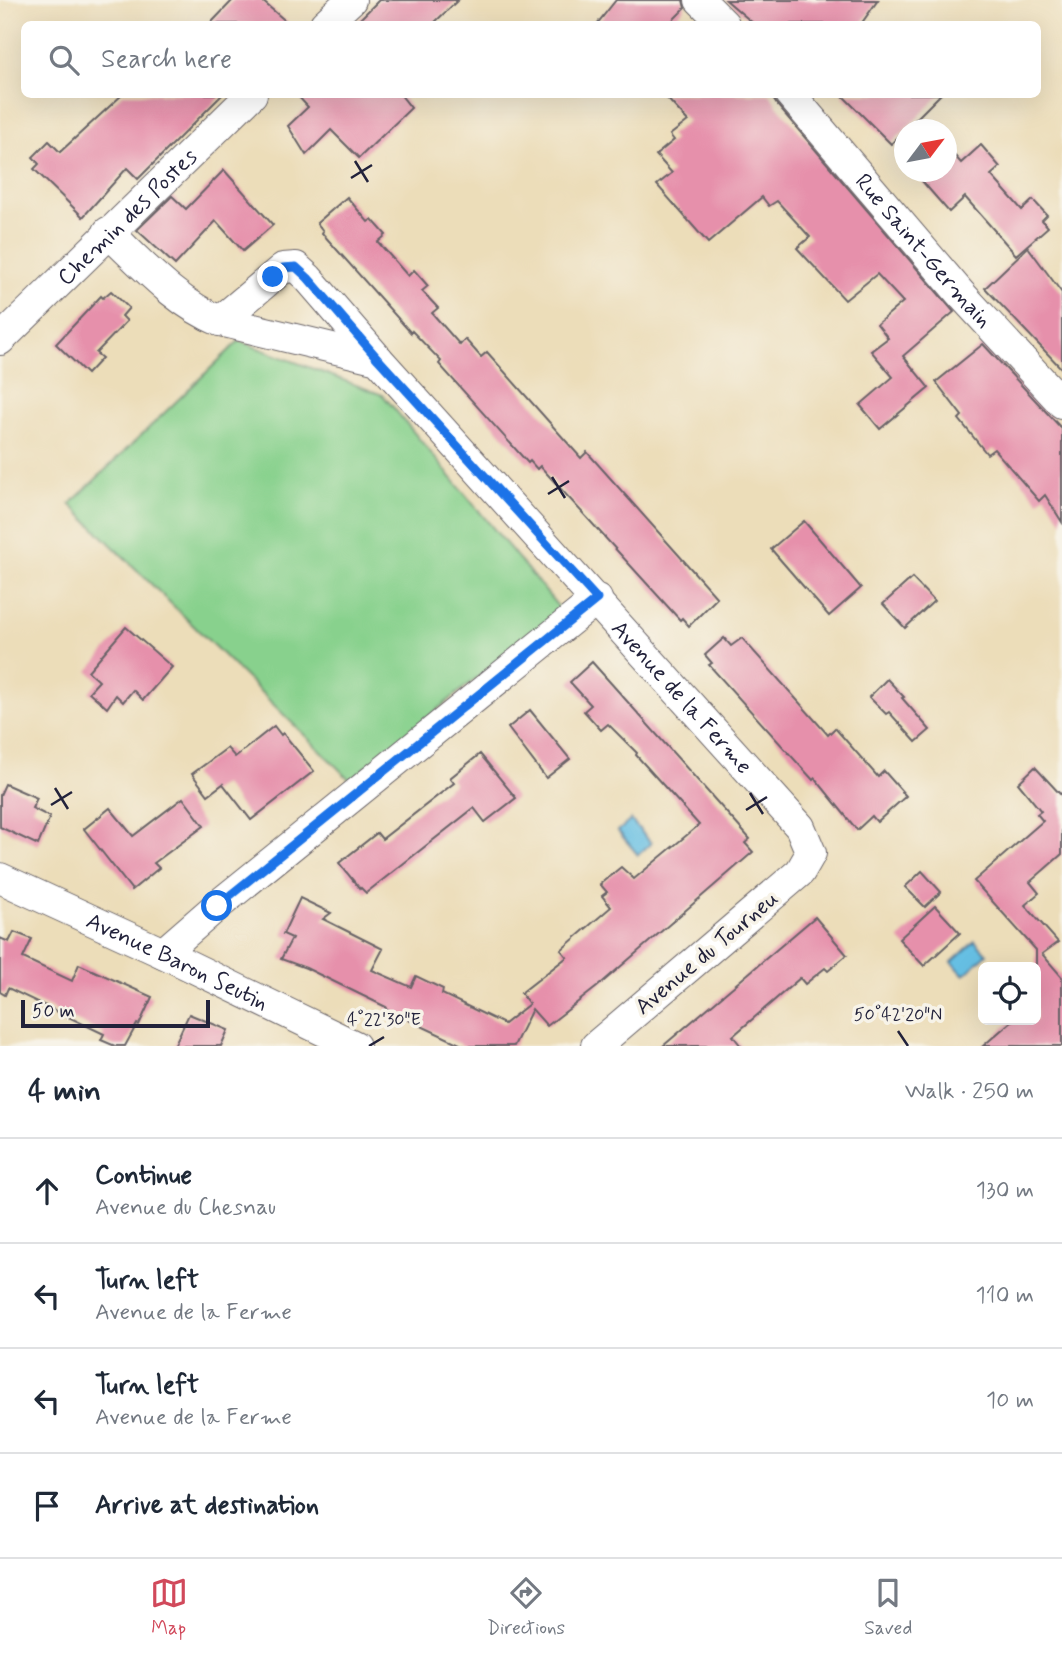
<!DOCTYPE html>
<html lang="en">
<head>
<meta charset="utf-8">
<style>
  :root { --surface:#fff; --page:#f2f2f3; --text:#1f2937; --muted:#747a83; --line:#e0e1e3; --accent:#d1495b }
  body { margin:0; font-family:Mynerve,sans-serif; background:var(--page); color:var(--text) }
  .controls { position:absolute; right:21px; bottom:21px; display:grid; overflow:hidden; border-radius:10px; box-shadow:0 7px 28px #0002 }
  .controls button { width:63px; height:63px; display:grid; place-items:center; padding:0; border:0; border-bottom:2px solid var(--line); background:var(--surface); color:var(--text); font:35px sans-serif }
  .compass { position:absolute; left:894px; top:119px; width:63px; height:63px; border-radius:50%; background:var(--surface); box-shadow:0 7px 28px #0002; rotate:58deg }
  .scale { position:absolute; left:21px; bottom:18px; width:189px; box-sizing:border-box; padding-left:7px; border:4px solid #22223b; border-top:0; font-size:19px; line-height:24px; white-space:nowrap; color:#22223b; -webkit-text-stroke:5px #f7f3e8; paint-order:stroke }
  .stop { position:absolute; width:21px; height:21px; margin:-16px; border:5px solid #1a73e8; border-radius:50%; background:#fff }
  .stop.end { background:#1a73e8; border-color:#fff; box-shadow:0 2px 7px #0008 }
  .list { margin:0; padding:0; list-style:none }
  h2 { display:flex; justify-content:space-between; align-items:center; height:91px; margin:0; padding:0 28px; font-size:30px }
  h2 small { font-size:23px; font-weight:400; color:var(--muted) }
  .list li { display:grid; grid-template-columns:46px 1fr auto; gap:21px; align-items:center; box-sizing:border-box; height:105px; padding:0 28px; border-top:2px solid var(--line) }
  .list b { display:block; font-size:26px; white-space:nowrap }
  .list p { margin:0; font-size:23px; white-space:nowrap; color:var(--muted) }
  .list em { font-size:23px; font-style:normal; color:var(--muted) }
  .icon { flex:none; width:38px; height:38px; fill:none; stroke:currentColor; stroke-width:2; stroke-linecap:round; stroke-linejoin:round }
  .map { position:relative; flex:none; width:1062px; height:1046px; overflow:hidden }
  .search { position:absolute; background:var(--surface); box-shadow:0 7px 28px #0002; left:21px; right:21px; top:21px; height:77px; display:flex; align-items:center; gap:18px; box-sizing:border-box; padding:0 24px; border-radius:10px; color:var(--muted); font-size:26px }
  .sheet { height:511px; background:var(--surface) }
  nav { display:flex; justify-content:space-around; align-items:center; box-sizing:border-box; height:98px; border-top:2px solid var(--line); background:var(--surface); font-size:19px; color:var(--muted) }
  nav a { display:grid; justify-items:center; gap:4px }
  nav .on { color:var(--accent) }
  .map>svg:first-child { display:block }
</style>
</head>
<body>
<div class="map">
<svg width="1062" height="1046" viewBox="0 0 1062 1046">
  <rect width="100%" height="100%" fill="#f7f3e8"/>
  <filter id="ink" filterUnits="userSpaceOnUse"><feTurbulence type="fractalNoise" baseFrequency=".0143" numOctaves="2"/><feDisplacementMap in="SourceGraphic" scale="14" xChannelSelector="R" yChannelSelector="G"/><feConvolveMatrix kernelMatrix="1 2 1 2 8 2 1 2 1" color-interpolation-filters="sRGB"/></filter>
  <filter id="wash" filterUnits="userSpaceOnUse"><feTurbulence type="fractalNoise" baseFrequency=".00686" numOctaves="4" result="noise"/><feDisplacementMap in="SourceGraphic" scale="28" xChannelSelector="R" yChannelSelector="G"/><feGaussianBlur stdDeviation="1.57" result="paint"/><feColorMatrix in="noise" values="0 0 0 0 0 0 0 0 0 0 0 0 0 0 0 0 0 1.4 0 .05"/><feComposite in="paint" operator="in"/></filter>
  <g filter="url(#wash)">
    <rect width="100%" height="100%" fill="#ecddb9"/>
    <polygon fill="#88d18d" stroke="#557a64" stroke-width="2" points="239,341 383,395 561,610 350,780 70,504"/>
    <g fill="#66bfe3" stroke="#44708f" stroke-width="2">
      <polygon points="631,820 651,843 638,855 618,831"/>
      <polygon points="975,941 987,954 964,975 952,962"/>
    </g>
    <g id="blocks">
      <g fill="#e690ab">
        <polygon points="233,0 261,0 289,24 210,24"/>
        <polygon points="379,0 458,0 433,24 355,24"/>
        <polygon points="616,0 683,0 685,8 669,24 597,24"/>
        <polygon points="726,0 878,0 861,24 754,24"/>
        <polygon points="123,94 223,94 138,179 127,168 83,217 34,169 39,164 33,157 49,141 60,152"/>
        <polygon points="296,94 400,94 411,108 359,158 331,130 306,155 288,126 308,107"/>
        <polygon points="663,94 770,94 777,105 954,312 903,356 929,388 880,429 860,405 893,377 871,351 888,338 877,324 903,302 877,274 845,300 797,248 810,237 777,201 769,206 762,197 708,243 657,185 672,173 656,155 674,140 670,135 688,121"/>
        <polygon points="841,94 941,94 891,144"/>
        <polygon points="981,145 1000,167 991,175 1022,210 1033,200 1047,215 1042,220 1048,227 1016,255 965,197 949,212 922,181 933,172 947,172 947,147 961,163"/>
        <polygon points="224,170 273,225 243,251 216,221 175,265 137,230 172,196 186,209"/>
        <polygon points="347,197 368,222 372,219 386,235 378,242 408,276 414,270 428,286 422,291 438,308 432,313 460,345 465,339 481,357 487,352 581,458 587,452 717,598 689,626 682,618 680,620 540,466 537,469 530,461 528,463 439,364 441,361 412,331 411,333 322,233 323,231 317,223"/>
        <polygon points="1028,247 1062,293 1062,369 985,288"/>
        <polygon points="111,291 129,308 122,316 127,321 96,353 102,358 87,374 56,344 101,296 103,298"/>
        <polygon points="983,344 1062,429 1062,522 1045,495 1039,501 994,449 987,454 959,419 962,416 936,382"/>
        <polygon points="804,521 861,588 829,616 771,549"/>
        <polygon points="912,578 934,601 905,628 883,604"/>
        <polygon points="126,627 172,667 143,700 133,690 123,702 116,695 107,708 89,692 99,681 88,671"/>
        <polygon points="724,638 731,646 742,638 828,735 835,728 878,777 884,771 906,796 877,822 872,816 857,830 815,778 813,780 709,665 712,663 705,655"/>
        <polygon points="592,662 750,839 745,843 753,852 597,987 547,1026 532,1009 514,1046 464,1046 385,1009 386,1007 306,968 281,959 292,938 283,934 300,898 331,913 323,919 383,949 372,970 411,987 416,976 443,989 442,994 504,1024 529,1004 521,993 567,957 561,950 611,907 602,896 607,892 600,884 621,867 634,879 699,825 636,755 637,753 608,724 601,730 584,711 591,705 570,682"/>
        <polygon points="887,679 904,697 902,698 930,730 916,742 889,712 886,714 869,697"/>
        <polygon points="530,710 570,759 546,778 508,728"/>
        <polygon points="274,726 281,735 283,733 314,771 251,820 223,784 208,795 192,774 227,748 235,757"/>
        <polygon points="480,754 516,798 485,822 474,808 366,893 361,888 360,889 339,863 377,833 382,839 454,783 450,778"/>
        <polygon points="1035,767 1060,794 1062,793 1062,854 1030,882 1039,893 1025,905 1058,942 1042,954 1062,977 1062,1046 983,1046 1013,1020 1036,1020 1036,950 974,881 1043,821 1037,814 1041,811 1018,783"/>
        <polygon points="5,784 37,798 32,808 50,817 38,845 0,827 0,795"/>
        <polygon points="183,798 204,826 154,863 159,868 132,890 84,829 110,808 133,836"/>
        <polygon points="922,871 941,892 925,907 905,887"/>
        <polygon points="935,906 960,933 924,966 899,939"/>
        <polygon points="815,917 847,955 828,971 825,968 805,984 800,978 733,1036 741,1046 663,1046"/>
        <polygon points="14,932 32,939 23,958 72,981 79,964 152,997 139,1025 137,1024 125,1046 115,1046 101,1040 104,1034 8,988 5,995 0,992 0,938 9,942"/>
        <polygon points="189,1014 228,1030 221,1046 174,1046"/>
      </g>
    </g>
  </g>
  <g filter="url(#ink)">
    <use href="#blocks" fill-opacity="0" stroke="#696367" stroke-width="2"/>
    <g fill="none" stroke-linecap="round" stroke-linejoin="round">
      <defs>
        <g id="minor">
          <polyline points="700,0 724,24"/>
          <polyline points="325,24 351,0"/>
          <path id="s1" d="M790 94 960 293 1062 403"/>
          <path id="s2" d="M108 232C143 265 176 303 220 321L378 359 800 827 811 853 800 872 596 1046"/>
          <polyline points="220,321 283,268 296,267 308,278 378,359"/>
          <path id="s3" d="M0 340 252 94"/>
          <path id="s4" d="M0 878 163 953 355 1046"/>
          <polyline points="163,953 217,906 597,599"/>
        </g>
      </defs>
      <use href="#minor" stroke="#696367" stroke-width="32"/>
      <use href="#minor" stroke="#fff" stroke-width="30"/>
    </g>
  </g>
  <g fill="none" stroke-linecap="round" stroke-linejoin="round" filter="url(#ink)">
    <polyline stroke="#1a73e8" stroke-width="9" points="217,906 597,599 378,359 308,278 296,267 283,268 273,277"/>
  </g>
  <path fill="none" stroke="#22223b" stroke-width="2.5" d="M355 161 368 182M351 178 372 165M552 477 565 498M548 494 569 481M55 788 68 809M750 793 763 814M51 805 72 792M746 810 767 797M898 1031 908 1046M369 1046 384 1037"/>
  <g text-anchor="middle" stroke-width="7" stroke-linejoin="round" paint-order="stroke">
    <g font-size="23" fill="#22223b" stroke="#f7f3e8">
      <text dy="8" stroke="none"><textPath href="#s3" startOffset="177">Chemin des Postes</textPath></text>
      <text dy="8" stroke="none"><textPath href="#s1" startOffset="206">Rue Saint-Germain</textPath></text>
      <text dy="8" stroke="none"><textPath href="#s2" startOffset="761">Avenue de la Ferme</textPath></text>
      <text transform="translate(706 952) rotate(-40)" y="8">Avenue du Tourneu</text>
      <text dy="8" stroke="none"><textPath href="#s4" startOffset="196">Avenue Baron Seutin</textPath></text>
    </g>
  </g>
  <g font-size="18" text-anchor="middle" fill="#22223b" stroke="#f7f3e8" stroke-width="7" stroke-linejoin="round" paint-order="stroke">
    <text x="898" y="1020">50°42'20"N</text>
    <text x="384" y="1025">4°22'30"E</text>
  </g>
</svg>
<div class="controls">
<button><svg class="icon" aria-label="locate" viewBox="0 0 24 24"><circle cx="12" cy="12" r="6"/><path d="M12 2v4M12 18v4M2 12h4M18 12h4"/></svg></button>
</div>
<svg class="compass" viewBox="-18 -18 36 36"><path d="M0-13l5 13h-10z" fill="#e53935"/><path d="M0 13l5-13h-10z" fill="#747a83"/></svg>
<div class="scale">50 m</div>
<div class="stop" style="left:217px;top:906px"></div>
<div class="stop end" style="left:273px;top:277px"></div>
<div class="search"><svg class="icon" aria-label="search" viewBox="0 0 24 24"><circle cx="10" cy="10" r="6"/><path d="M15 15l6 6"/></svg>Search here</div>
</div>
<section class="sheet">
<h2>4 min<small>Walk · 250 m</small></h2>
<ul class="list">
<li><svg class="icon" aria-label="ahead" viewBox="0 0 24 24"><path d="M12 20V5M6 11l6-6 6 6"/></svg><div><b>Continue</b><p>Avenue du Chesnau</p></div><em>130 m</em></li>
<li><svg class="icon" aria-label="left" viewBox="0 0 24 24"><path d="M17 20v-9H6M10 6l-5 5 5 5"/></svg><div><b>Turn left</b><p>Avenue de la Ferme</p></div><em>110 m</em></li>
<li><svg class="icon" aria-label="left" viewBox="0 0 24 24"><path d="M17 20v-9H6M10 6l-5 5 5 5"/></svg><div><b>Turn left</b><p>Avenue de la Ferme</p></div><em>10 m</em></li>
<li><svg class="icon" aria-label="arrive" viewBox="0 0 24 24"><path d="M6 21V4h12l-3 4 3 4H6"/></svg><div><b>Arrive at destination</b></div></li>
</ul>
</section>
<nav>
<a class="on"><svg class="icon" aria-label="map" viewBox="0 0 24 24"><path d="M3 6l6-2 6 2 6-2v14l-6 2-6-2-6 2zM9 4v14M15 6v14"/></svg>Map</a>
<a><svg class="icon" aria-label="directions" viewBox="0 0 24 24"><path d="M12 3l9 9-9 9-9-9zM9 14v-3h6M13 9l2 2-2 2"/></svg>Directions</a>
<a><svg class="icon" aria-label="saved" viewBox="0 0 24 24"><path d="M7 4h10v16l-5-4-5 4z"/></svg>Saved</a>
</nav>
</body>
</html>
